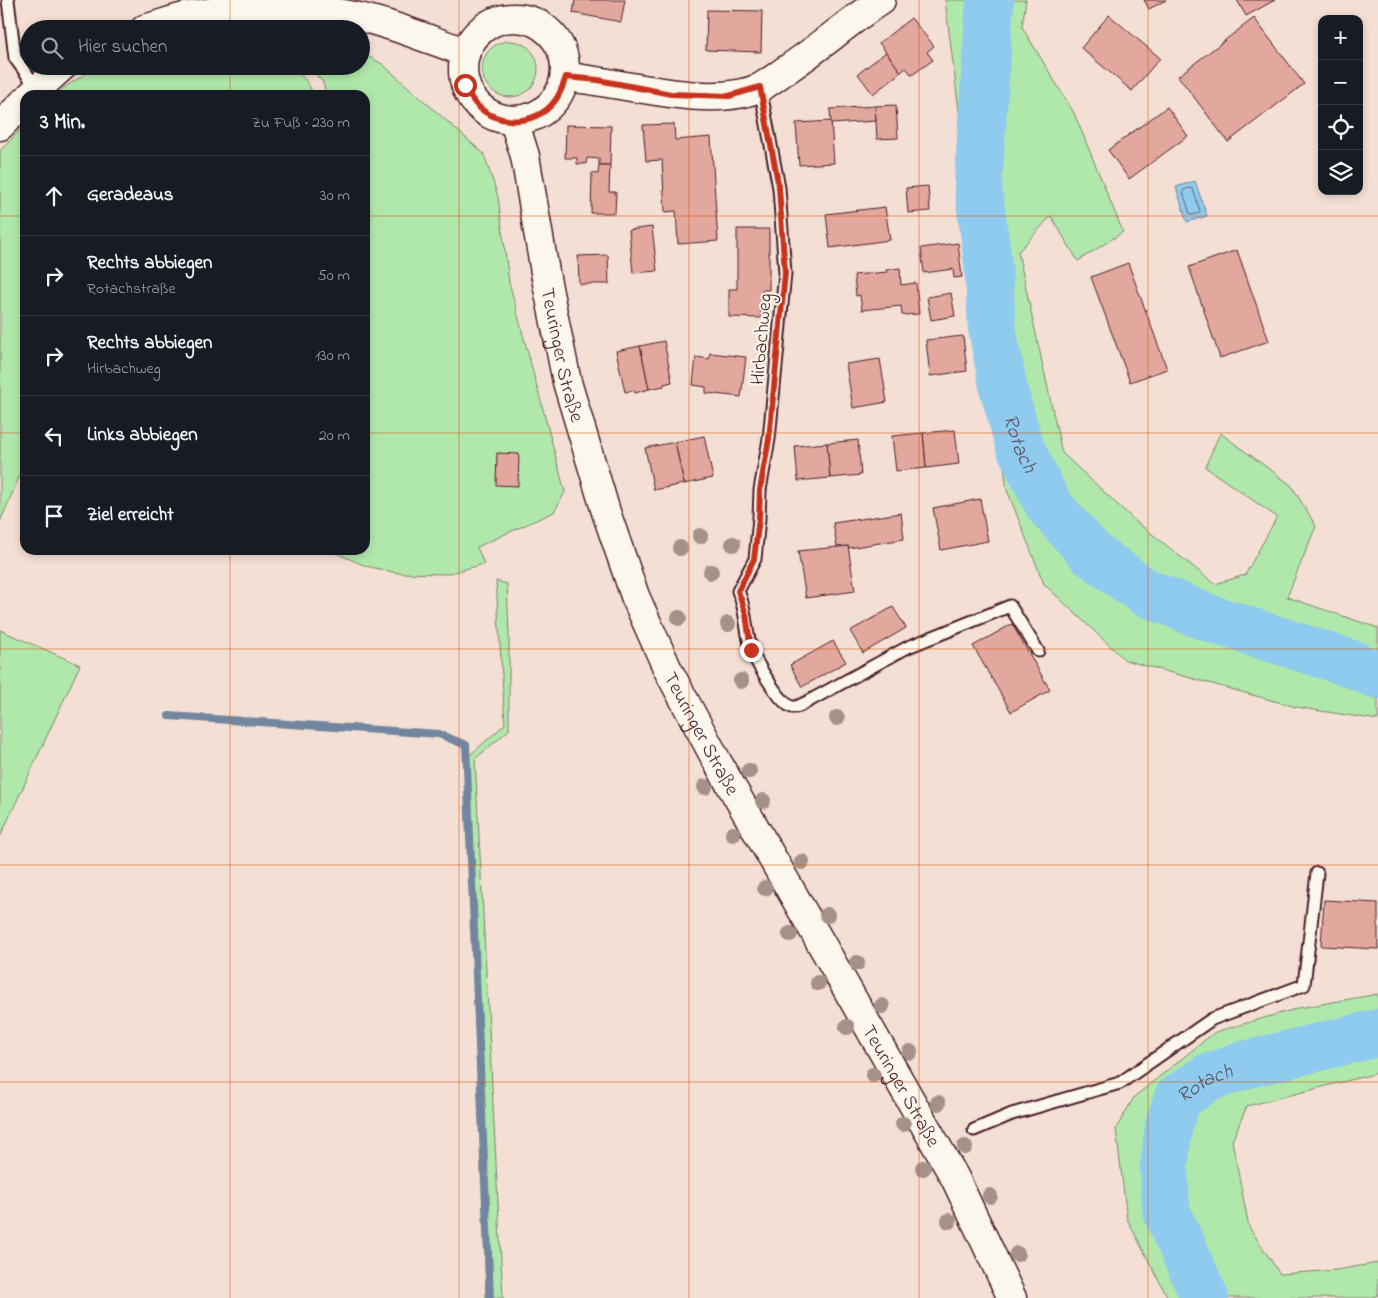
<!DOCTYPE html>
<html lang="de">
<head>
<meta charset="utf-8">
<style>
  :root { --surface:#171b24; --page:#20242c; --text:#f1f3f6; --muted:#9ea1a6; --line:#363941 }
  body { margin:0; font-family:"Indie Flower",sans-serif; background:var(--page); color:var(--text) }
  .controls { position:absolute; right:15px; top:15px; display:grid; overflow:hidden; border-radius:10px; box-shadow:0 2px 8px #0003 }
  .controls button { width:45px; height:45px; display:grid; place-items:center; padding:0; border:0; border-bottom:1px solid var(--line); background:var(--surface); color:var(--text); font:25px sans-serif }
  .stop { position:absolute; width:15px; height:15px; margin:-11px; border:4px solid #c8321e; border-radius:50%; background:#fff }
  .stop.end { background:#c8321e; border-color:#fff; box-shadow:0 1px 5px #0008 }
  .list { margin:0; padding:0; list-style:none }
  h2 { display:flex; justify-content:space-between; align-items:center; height:65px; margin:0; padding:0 20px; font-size:21px }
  h2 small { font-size:16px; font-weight:400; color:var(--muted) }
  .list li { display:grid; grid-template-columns:32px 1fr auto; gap:15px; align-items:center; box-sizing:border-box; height:80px; padding:0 20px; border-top:1px solid var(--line) }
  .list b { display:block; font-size:19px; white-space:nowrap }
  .list p { margin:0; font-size:16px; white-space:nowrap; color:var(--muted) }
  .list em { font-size:16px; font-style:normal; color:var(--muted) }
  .icon { flex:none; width:28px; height:28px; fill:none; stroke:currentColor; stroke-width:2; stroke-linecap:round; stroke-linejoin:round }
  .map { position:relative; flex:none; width:1378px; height:1298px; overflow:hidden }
  .search { position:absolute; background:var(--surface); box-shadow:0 2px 8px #0003; left:20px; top:20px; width:350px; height:55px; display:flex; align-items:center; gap:12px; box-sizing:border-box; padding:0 18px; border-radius:28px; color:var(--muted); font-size:19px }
  .panel { position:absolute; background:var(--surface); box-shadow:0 2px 8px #0003; left:20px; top:90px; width:350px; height:465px; border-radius:15px }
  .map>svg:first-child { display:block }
</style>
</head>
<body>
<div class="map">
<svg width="1378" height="1298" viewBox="0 0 1378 1298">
  <rect width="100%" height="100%" fill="#f4dfd4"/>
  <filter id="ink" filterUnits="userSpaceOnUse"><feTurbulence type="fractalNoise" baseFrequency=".02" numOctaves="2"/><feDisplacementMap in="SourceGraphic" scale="10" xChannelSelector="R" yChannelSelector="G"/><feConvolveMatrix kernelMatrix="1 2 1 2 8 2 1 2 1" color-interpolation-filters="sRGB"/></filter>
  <g filter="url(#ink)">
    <g fill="#b0e8ab" stroke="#7d846b">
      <polygon points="945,0 1026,0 1022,27 1074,113 1123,232 1078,261 1051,216 1018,252 1062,453 1133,519 1215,584 1245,575 1277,517 1205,467 1220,433 1291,485 1316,526 1287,597 1378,628 1378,720 1296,707 1125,660 1044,584 1007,490"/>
      <circle cx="510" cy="69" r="28"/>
      <polygon points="361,53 381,63 484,154 498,197 509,282 565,492 554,512 477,547 484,564 447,574 397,573 366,566 329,550 365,550 365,95 327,95 322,81 308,66 361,66"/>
      <path d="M98 66H288C299 72 310 83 313 95H56L65 87Z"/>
      <polygon points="25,125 25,475 20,475 0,522 0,151"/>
      <polygon points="496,581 507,584 509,631 509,730 475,759 503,1298 486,1298 469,756 505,724"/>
      <polygon points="0,630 80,665 0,837"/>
      <polygon points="1378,994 1378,1073 1247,1106 1232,1141 1249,1227 1280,1274 1336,1270 1378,1263 1378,1295 1370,1298 1168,1298 1127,1219 1116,1129 1134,1097 1215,1032 1299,1008"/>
    </g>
    <polygon fill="#8ecbee" stroke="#7386a0" points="1195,181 1207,216 1187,222 1176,187"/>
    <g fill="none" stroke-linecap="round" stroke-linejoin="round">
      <polygon stroke="#656479" stroke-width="1" points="1190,188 1193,189 1200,211 1199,213 1192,215 1190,214 1183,192 1184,190"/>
      <polyline stroke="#7386a0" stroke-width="8" points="169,716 439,734 466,745 490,1298"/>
      <g stroke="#8ecbee" stroke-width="48">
        <path id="s1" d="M990 0 978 186 988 263 992 328 1004 391 1020 447 1049 506 1092 554 1143 591 1203 616 1355 665 1378 675"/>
        <path id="s2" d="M1205 1298 1166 1211 1164 1168 1169 1125 1178 1098 1207 1078 1248 1064 1378 1033"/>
      </g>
    </g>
    <g fill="#e2a89d" stroke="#4a1f2b">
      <polygon points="575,0 625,0 621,22 573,13"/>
      <polygon points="1144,0 1166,0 1149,9"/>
      <polygon points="1237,0 1275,0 1246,16"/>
      <polygon points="707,10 762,11 761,52 706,50"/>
      <polygon points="1109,15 1160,58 1132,91 1081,48"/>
      <polygon points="911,18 934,46 927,52 933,60 912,75 906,68 901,72 879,43"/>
      <polygon points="1254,18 1304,84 1228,142 1178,76"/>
      <polygon points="886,52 901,72 873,94 858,74"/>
      <polygon points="896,105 898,138 877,139 875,106"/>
      <polygon points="875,106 876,121 831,124 830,109"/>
      <polygon points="1167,107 1188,136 1129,179 1108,150"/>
      <polygon points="831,121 834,163 799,165 796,123"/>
      <polygon points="674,124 675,140 711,137 718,241 678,244 676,211 665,212 662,160 646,161 643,125"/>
      <polygon points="566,125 611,126 610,165 599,165 599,159 587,158 586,164 577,164 577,158 565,158"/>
      <polygon points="599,165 610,165 609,192 616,192 615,213 591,213 592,173 598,174"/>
      <polygon points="928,186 930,211 908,213 906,188"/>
      <polygon points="885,207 890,240 830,248 826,214"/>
      <polygon points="652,227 657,271 633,273 629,230"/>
      <polygon points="737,229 769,229 769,290 762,290 761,318 729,317 729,289 737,289"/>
      <polygon points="958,243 962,277 954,278 953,269 924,273 921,248"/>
      <polygon points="1237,250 1269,341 1220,358 1189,267"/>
      <polygon points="608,255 609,284 579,284 578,256"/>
      <polygon points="1128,263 1167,369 1130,382 1091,277"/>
      <polygon points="900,268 901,285 916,283 919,314 902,315 901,306 862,310 860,295 856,296 854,275 887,272 886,270"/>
      <polygon points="951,293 955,316 931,320 927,297"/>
      <polygon points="963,336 967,371 930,376 926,340"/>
      <polygon points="664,341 672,382 664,384 664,386 649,389 640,346"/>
      <polygon points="640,346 649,389 635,393 634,390 625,392 616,351"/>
      <polygon points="710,353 746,357 741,397 706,393 706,387 693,385 696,357 709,359"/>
      <polygon points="880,359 887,402 853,408 846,364"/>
      <polygon points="955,430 959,464 926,468 923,433"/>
      <polygon points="923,433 926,468 896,471 892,436"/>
      <polygon points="704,436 713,478 684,484 675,442"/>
      <polygon points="858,440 861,475 830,478 827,443"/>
      <polygon points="675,442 684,484 654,490 645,448"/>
      <polygon points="827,443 830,478 798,481 795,446"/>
      <polygon points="497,453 519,454 518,486 496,485"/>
      <polygon points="980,499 988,541 941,550 933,508"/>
      <polygon points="901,513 904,539 849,548 848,546 837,547 833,523"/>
      <polygon points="848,546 855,591 806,598 798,551"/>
      <polygon points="893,607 906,628 863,653 850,631"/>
      <polygon points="1012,624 1050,690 1011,712 973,646"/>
      <polygon points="833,641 846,662 802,687 790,665"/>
      <polygon points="1324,900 1378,903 1378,949 1321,946"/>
    </g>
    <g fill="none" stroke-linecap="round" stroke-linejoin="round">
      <defs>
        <g id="lane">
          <polyline points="8,0 15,58 37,88"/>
          <path d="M760 87 779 188 785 273 769 439 760 490 759 518 755 559 738 591C747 611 745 628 751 648 754 660 781 705 792 707 798 708 802 704 807 702L908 647 1010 606 1038 651"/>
          <polyline points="974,1130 1012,1114 1120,1083 1212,1019 1304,985 1317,873"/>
        </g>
        <g id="secondary">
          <circle cx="514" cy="69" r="51"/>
          <path d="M145 29C159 25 174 19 189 16 234 7 292 6 338 13 381 19 424 38 465 52"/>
          <path d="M565 77C620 81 711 111 761 87 768 83 776 77 783 72 817 50 847 23 881 0"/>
          <polyline points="31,95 63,66"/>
          <path id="s3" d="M514 121 525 156 546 278 567 382 606 512 635 596 668 670 718 763 955 1178 1012 1298"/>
          <polyline points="0,126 25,101"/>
        </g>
      </defs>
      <use href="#lane" stroke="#4a1f2b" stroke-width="15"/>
      <use href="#secondary" stroke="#4a1f2b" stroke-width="31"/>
      <use href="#lane" stroke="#fbf7ec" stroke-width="11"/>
      <use href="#secondary" stroke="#fbf7ec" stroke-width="28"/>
    </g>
    <g fill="#a59189">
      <circle cx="700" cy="536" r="8"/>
      <circle cx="733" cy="544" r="8"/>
      <circle cx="680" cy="548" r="8"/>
      <circle cx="711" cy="572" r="8"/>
      <circle cx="679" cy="618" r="8"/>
      <circle cx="728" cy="624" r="8"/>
      <circle cx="741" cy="681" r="8"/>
      <circle cx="837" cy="718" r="8"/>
      <circle cx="749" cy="771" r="8"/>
      <circle cx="705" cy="787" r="8"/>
      <circle cx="763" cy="801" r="8"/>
      <circle cx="733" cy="834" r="8"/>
      <circle cx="802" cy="862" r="8"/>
      <circle cx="765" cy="888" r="8"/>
      <circle cx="827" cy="915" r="8"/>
      <circle cx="790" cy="934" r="8"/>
      <circle cx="857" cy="963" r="8"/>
      <circle cx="818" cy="983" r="8"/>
      <circle cx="882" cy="1006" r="8"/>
      <circle cx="847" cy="1027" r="8"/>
      <circle cx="910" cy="1052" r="8"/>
      <circle cx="873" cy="1075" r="8"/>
      <circle cx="938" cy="1103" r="8"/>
      <circle cx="903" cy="1124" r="8"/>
      <circle cx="965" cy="1147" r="8"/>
      <circle cx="923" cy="1168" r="8"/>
      <circle cx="990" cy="1196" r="8"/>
      <circle cx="949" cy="1221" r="8"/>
      <circle cx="1017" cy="1254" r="8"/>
    </g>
  </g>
  <g fill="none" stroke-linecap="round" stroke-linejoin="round" filter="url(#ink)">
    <path stroke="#c8321e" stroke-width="6" d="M465 85C467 89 469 95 472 99 490 126 534 128 554 102 560 95 563 86 566 77L598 80 671 94 729 96 760 87 779 188 785 273 769 439 760 490 759 518 754 559 738 591 746 614 751 650"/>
  </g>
  <path fill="none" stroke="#d8530f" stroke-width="1" stroke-opacity="0.55" d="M230 0V29M459 0V1298M689 0V1298M919 0V1298M1148 0V1298M230 66V95M0 216H25M365 216H1378M0 433H25M365 433H1378M230 550V1298M0 649H1378M0 865H1378M0 1082H1378"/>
  <g text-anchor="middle" stroke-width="4" stroke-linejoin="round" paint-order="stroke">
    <g font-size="20" fill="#4a1f2b" stroke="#fbf7ec">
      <text transform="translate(760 339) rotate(-85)" y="7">Hirbachweg</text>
      <text dy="7" stroke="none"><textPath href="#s3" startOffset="239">Teuringer Straße</textPath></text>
      <text dy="7" stroke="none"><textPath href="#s3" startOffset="644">Teuringer Straße</textPath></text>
      <text dy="7" stroke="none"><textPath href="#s3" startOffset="1049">Teuringer Straße</textPath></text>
    </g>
    <g font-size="21" font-style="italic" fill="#5e5366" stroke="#fbf7ec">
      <text dy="7" stroke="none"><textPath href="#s1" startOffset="448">Rotach</textPath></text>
      <text dy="7" stroke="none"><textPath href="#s2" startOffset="241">Rotach</textPath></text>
    </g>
  </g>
</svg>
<div class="controls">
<button>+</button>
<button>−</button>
<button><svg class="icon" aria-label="locate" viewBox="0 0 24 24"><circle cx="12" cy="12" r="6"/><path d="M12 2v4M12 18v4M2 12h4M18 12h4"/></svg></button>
<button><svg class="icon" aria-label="layers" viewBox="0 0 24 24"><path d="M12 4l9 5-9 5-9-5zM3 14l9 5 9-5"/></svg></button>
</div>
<div class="stop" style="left:465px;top:85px"></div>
<div class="stop end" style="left:751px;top:650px"></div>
<div class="search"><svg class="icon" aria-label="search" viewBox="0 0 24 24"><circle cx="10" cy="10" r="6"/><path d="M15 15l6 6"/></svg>Hier suchen</div>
<section class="panel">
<h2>3 Min.<small>Zu Fuß · 230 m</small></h2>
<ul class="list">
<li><svg class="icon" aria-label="ahead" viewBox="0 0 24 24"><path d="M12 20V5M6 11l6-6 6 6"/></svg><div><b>Geradeaus</b></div><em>30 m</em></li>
<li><svg class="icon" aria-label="right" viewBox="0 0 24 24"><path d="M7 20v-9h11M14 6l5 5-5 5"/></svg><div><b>Rechts abbiegen</b><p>Rotachstraße</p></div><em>50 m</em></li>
<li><svg class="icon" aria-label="right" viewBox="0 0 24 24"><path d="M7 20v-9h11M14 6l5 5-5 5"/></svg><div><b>Rechts abbiegen</b><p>Hirbachweg</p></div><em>130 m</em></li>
<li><svg class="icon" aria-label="left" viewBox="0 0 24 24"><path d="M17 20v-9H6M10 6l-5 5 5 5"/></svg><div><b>Links abbiegen</b></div><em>20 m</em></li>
<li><svg class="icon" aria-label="arrive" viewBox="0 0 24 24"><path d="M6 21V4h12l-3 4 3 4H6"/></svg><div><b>Ziel erreicht</b></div></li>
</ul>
</section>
</div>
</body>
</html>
